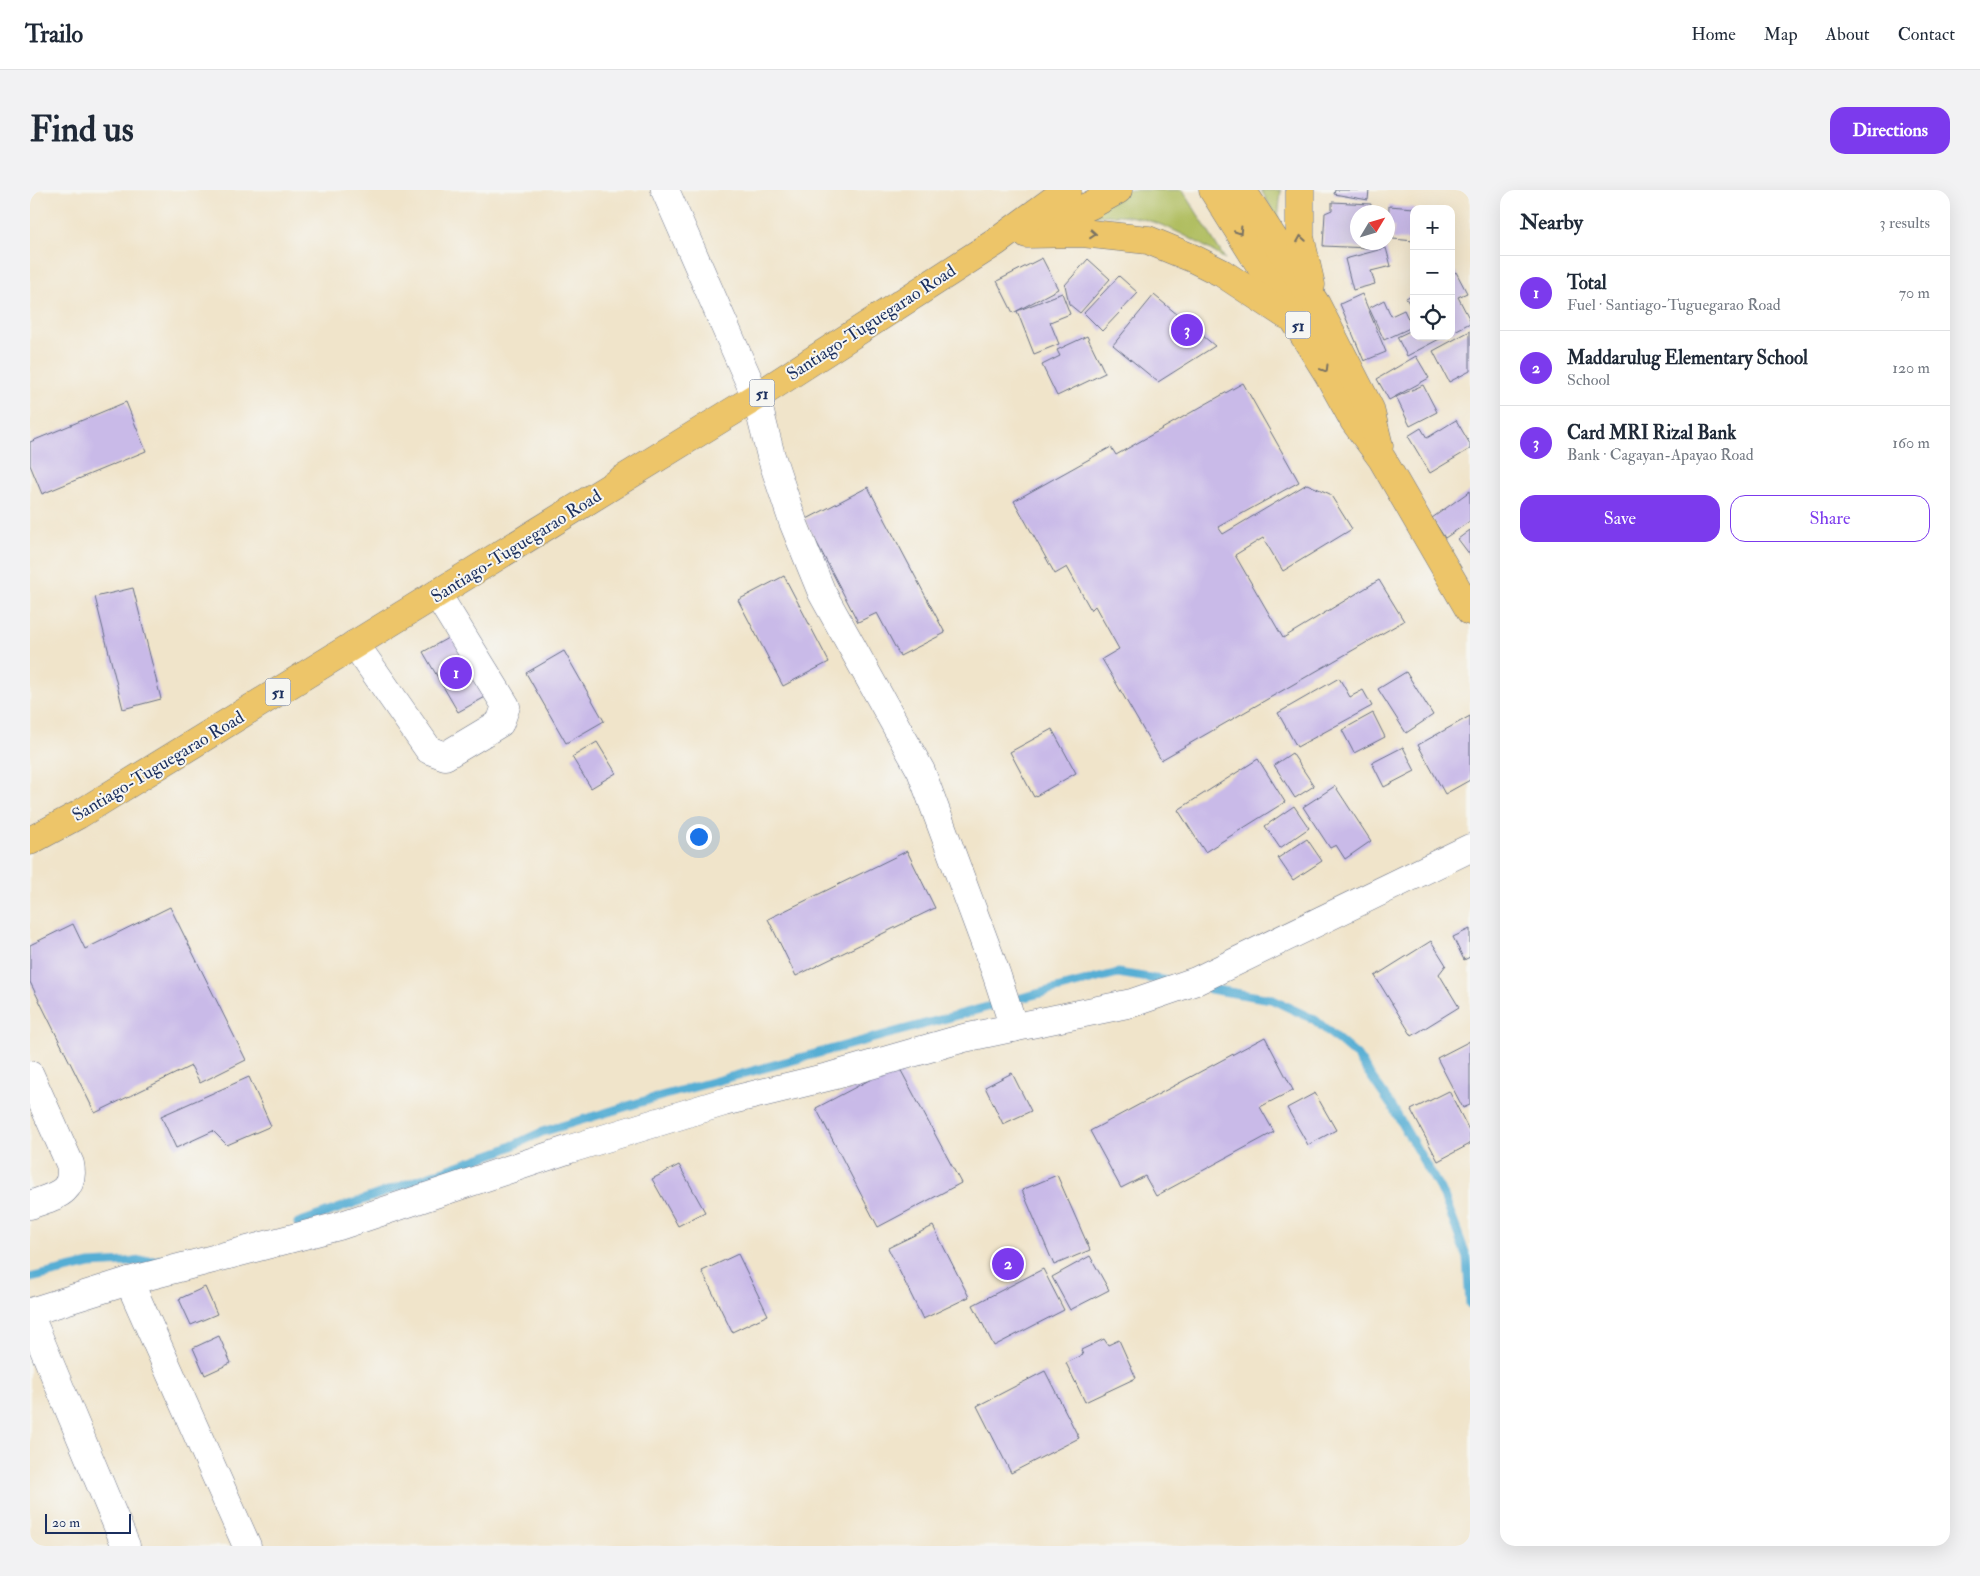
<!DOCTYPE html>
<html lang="en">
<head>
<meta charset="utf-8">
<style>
  :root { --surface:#fff; --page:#f2f2f3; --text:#1f2937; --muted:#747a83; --line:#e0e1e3; --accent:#7c3aed }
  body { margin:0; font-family:"IM FELL Double Pica",serif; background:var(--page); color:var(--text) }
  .controls { position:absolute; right:15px; top:15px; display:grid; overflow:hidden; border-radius:10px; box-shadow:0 5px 20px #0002 }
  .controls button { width:45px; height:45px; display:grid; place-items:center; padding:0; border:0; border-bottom:1px solid var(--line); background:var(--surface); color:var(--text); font:25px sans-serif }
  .compass { position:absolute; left:1320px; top:15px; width:45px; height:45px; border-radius:50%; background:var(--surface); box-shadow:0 5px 20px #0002; rotate:52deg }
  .scale { position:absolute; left:15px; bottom:12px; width:86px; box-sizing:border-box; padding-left:5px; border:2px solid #1b2f5e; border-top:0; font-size:14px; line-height:18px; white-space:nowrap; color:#1b2f5e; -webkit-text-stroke:4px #f6f6f2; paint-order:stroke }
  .you { position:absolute; left:668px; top:646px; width:18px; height:18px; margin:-12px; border:4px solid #fff; border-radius:50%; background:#1a73e8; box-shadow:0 0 0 8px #1a73e833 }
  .badge { display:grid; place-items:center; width:32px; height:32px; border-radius:50%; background:var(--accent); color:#fff; font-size:16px; font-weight:700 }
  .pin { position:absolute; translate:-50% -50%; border:2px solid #fff; box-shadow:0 1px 5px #0006 }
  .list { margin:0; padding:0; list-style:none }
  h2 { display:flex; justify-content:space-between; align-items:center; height:65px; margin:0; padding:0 20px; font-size:21px }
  h2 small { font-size:16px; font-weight:400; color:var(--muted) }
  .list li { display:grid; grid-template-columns:32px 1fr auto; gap:15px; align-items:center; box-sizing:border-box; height:75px; padding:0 20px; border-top:1px solid var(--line) }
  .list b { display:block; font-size:19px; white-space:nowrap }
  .list p { margin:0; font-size:16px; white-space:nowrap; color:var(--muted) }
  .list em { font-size:16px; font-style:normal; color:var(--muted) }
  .actions { display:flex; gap:10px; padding:15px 20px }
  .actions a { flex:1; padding:11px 0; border:1px solid var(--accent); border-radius:15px; text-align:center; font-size:18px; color:var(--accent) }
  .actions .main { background:var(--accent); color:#fff }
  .icon { flex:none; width:28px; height:28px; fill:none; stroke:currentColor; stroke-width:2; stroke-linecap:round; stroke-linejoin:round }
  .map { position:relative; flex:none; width:1440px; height:1356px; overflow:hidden; border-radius:15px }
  header { display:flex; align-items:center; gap:30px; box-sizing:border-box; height:70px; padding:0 25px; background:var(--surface); border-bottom:1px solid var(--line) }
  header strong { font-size:24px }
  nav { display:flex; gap:28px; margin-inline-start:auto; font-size:18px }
  .intro { display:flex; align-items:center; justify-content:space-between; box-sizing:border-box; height:120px; padding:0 30px }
  h1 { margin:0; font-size:35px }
  .button { padding:12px 22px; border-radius:15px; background:var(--accent); color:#fff; font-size:18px; font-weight:700 }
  main { display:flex; gap:30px; padding:0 30px }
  aside { flex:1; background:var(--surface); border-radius:15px; box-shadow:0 5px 20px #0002 }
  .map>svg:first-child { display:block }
</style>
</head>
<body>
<header>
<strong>Trailo</strong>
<nav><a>Home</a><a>Map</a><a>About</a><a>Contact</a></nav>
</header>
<div class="intro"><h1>Find us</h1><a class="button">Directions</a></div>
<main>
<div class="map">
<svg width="1440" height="1356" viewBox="0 0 1440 1356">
  <rect width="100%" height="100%" fill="#f6f6f2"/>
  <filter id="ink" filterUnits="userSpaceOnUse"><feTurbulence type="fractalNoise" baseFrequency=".02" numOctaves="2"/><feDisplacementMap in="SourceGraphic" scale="10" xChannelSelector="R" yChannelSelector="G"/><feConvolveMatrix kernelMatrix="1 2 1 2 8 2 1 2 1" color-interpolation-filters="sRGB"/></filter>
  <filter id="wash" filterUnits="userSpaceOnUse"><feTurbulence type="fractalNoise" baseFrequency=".0096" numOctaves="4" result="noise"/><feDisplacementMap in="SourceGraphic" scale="20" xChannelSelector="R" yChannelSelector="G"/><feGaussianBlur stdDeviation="1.12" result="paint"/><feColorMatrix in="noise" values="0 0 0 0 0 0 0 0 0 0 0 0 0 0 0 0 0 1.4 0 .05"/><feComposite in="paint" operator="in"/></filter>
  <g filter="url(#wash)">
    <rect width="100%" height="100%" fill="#f0e4ca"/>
    <g fill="#b0be60" stroke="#66765f">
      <path d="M1097 0H1153L1195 69C1163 49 1128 28 1089 25 1078 25 1066 26 1054 27Z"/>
      <polygon points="1231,0 1251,0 1248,30"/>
    </g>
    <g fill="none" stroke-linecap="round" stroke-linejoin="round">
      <g stroke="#57aed4" stroke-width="9">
        <polyline points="1180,799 1241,809 1285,830 1327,866 1363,918 1414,1006 1437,1068 1440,1114"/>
        <polyline points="991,808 1088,783 1138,791"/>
        <polyline points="268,1033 473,960 512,942 631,906 961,816"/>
        <polyline points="0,1088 60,1074 133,1070"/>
      </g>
    </g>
    <g id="blocks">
      <g fill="#c9bae8">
        <polygon points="1305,0 1339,0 1338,10 1304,4"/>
        <polygon points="1302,12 1341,14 1340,22 1328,22 1328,52 1339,52 1339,58 1293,56 1295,23 1302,20"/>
        <polygon points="1359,16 1384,18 1384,51 1363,49 1364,37 1358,37"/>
        <polygon points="1356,58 1361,76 1341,81 1345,94 1323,100 1315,69"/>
        <polygon points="1012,68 1028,99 983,123 967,91"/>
        <polygon points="1058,69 1080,89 1050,123 1039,114 1035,95"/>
        <polygon points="1426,82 1437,103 1428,107 1440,130 1440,133 1421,143 1421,85"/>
        <polygon points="1089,86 1108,103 1072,141 1054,123"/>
        <polygon points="1032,103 1040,124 1020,132 1029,154 1004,164 987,121"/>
        <polygon points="1332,104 1356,162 1334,171 1310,114"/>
        <polygon points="1384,104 1384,122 1376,108"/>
        <polygon points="1124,105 1185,156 1128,192 1083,155"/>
        <polygon points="1354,110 1361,126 1374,120 1382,137 1354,150 1339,118"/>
        <polygon points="1384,139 1384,146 1415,146 1377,166 1367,147"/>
        <polygon points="1440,141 1440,181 1419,192 1403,161"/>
        <polygon points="1057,146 1075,183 1027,206 1012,175 1030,166 1027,160"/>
        <polygon points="1386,166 1399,188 1359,210 1347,189"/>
        <polygon points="1213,193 1269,292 1188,337 1193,344 1277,294 1300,304 1322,339 1253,381 1233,348 1205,365 1253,448 1349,390 1374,431 1131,570 1072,469 1089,459 1065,416 1061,420 1037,377 1025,384 984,311 1081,257 1086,265"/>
        <polygon points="1393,195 1407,222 1380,236 1366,207"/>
        <polygon points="96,212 116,261 12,304 0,275 0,252"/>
        <polygon points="1426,230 1440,254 1440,259 1400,283 1378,246 1391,238 1397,248"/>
        <polygon points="838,297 915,443 870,466 847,423 828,432 775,330"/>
        <polygon points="1440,301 1440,331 1415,348 1402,328"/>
        <polygon points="1440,340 1440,365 1428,349"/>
        <polygon points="754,386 799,472 753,496 708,410"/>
        <polygon points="103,398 131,509 93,519 65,407"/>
        <polygon points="425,444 459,505 428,522 393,462"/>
        <polygon points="534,461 574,531 536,553 496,483"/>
        <polygon points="1376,482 1403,525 1376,543 1348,499"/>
        <polygon points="1309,488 1320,507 1333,500 1342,516 1267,557 1248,523"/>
        <polygon points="1343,523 1355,547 1324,563 1312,540"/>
        <polygon points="1440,526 1440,590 1415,604 1388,555"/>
        <polygon points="1022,539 1046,583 1004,607 980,562"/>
        <polygon points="567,552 586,583 561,598 542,567"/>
        <polygon points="1373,557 1385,581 1354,597 1342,573"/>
        <polygon points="1262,563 1284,596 1265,608 1244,575"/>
        <polygon points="1228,569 1255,612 1175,662 1148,620"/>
        <polygon points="1305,596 1341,651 1315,669 1306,655 1300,658 1273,617"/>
        <polygon points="1264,616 1279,638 1250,658 1235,636"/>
        <polygon points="1277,649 1292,671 1263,690 1248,668"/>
        <polygon points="877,661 905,718 766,786 738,729"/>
        <polygon points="140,717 216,870 170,893 161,876 65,923 0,792 0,755 43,734 55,759"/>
        <polygon points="1440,739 1440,767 1434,770 1423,747"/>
        <polygon points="1401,751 1416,775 1409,784 1429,817 1382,846 1345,786"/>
        <polygon points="1235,847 1263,900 1230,917 1244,942 1126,1006 1115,986 1091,998 1060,941"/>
        <polygon points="1440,851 1440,915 1433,918 1407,868"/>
        <polygon points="868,875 931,993 848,1037 786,918"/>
        <polygon points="982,883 1001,921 973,934 955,897"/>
        <polygon points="219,887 241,936 197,955 183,941 146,958 131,926"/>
        <polygon points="1419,901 1440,942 1440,954 1408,971 1381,920"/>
        <polygon points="1285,903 1306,940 1278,955 1257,918"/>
        <polygon points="649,975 675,1022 648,1036 622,989"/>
        <polygon points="1027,985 1060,1060 1024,1075 992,1000"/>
        <polygon points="903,1036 939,1107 893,1129 858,1058"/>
        <polygon points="708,1064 738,1125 702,1142 672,1081"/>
        <polygon points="1060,1066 1079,1100 1040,1120 1022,1087"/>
        <polygon points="1013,1079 1034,1120 964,1156 943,1115"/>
        <polygon points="175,1097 187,1124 161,1135 149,1109"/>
        <polygon points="189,1146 201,1173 175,1185 163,1158"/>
        <polygon points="1074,1149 1078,1155 1089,1150 1106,1188 1055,1212 1036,1173 1053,1165 1051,1160"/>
        <polygon points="1015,1181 1049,1248 981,1283 947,1216"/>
      </g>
    </g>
  </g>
  <g filter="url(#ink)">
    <use href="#blocks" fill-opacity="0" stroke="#666e84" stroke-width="1"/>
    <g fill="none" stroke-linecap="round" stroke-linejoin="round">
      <defs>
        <g id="minor">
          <polyline points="635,0 726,207 741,266 763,332 792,403 891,581 966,783 984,838"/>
          <polyline points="325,454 399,560 415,566 470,533 476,516 407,404"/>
          <path d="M0 885 40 974C46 1004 23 1006 0 1015"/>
          <polyline points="99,1091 217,1356"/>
          <polyline points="0,1122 99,1091 309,1036 540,959 694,912 802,886 934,848 1102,813 1166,791 1440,658"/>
          <polyline points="0,1126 96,1356"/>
        </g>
        <g id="highway">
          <polyline points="1183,0 1298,184 1324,231 1352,269 1440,421"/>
          <polyline points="1212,0 1286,114 1340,219 1349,256"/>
          <polyline points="1270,0 1270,47 1281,95"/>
          <polyline points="1006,40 1061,15 1088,0"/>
          <polyline points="997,44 1052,43 1118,50 1162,68 1192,83 1256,125"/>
          <polyline points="0,651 48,625 726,207 966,52 1037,0"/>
        </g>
      </defs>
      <use href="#minor" stroke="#666e84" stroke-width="29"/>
      <use href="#highway" stroke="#666e84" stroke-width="29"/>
      <use href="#minor" stroke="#fff" stroke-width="28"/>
      <use href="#highway" stroke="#edc569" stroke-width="28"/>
    </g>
    <defs><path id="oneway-chevron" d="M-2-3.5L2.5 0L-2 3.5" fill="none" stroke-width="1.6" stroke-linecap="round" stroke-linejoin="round" transform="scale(1.25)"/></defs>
    <g stroke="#797263">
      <use href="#oneway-chevron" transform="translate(1209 41) rotate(58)"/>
      <use href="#oneway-chevron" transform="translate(1063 44) rotate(5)"/>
      <use href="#oneway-chevron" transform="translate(1271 49) rotate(-99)"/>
      <use href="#oneway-chevron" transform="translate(1295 179) rotate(59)"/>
    </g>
  </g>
  <g text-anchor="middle" stroke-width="4" stroke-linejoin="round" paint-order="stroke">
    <g fill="#f6f6f2" stroke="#5d6b8a" stroke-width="1">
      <rect x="1255.5" y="121.5" width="25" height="27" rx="4"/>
      <rect x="719.5" y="189.5" width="25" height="27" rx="4"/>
      <rect x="235.5" y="488.5" width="25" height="27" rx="4"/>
    </g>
    <g font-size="16" font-weight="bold" fill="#1b2f5e">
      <text x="1268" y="141">51</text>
      <text x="732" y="209">51</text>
      <text x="248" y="508">51</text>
    </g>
    <g font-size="18" fill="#1b2f5e" stroke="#f6f6f2">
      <text transform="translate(841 132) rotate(-33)" y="6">Santiago-Tuguegarao Road</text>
      <text transform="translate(486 356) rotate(-32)" y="6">Santiago-Tuguegarao Road</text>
      <text transform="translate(128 576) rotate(-31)" y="6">Santiago-Tuguegarao Road</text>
    </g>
  </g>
</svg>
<div class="controls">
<button>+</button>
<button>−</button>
<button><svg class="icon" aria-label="locate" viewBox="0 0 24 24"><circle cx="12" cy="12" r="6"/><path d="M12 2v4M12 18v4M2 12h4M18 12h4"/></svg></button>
</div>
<svg class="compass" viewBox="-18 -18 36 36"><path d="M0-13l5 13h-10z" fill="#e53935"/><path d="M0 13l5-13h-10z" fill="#747a83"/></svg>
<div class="scale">20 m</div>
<div class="you"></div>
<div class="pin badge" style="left:426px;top:483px">1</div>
<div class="pin badge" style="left:978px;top:1074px">2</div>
<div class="pin badge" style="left:1157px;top:140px">3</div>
</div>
<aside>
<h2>Nearby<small>3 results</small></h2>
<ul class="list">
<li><span class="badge">1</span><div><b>Total</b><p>Fuel · Santiago-Tuguegarao Road</p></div><em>70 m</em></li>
<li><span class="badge">2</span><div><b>Maddarulug Elementary School</b><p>School</p></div><em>120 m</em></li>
<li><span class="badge">3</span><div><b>Card MRI Rizal Bank</b><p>Bank · Cagayan-Apayao Road</p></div><em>160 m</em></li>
</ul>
<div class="actions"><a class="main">Save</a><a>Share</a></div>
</aside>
</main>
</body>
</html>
